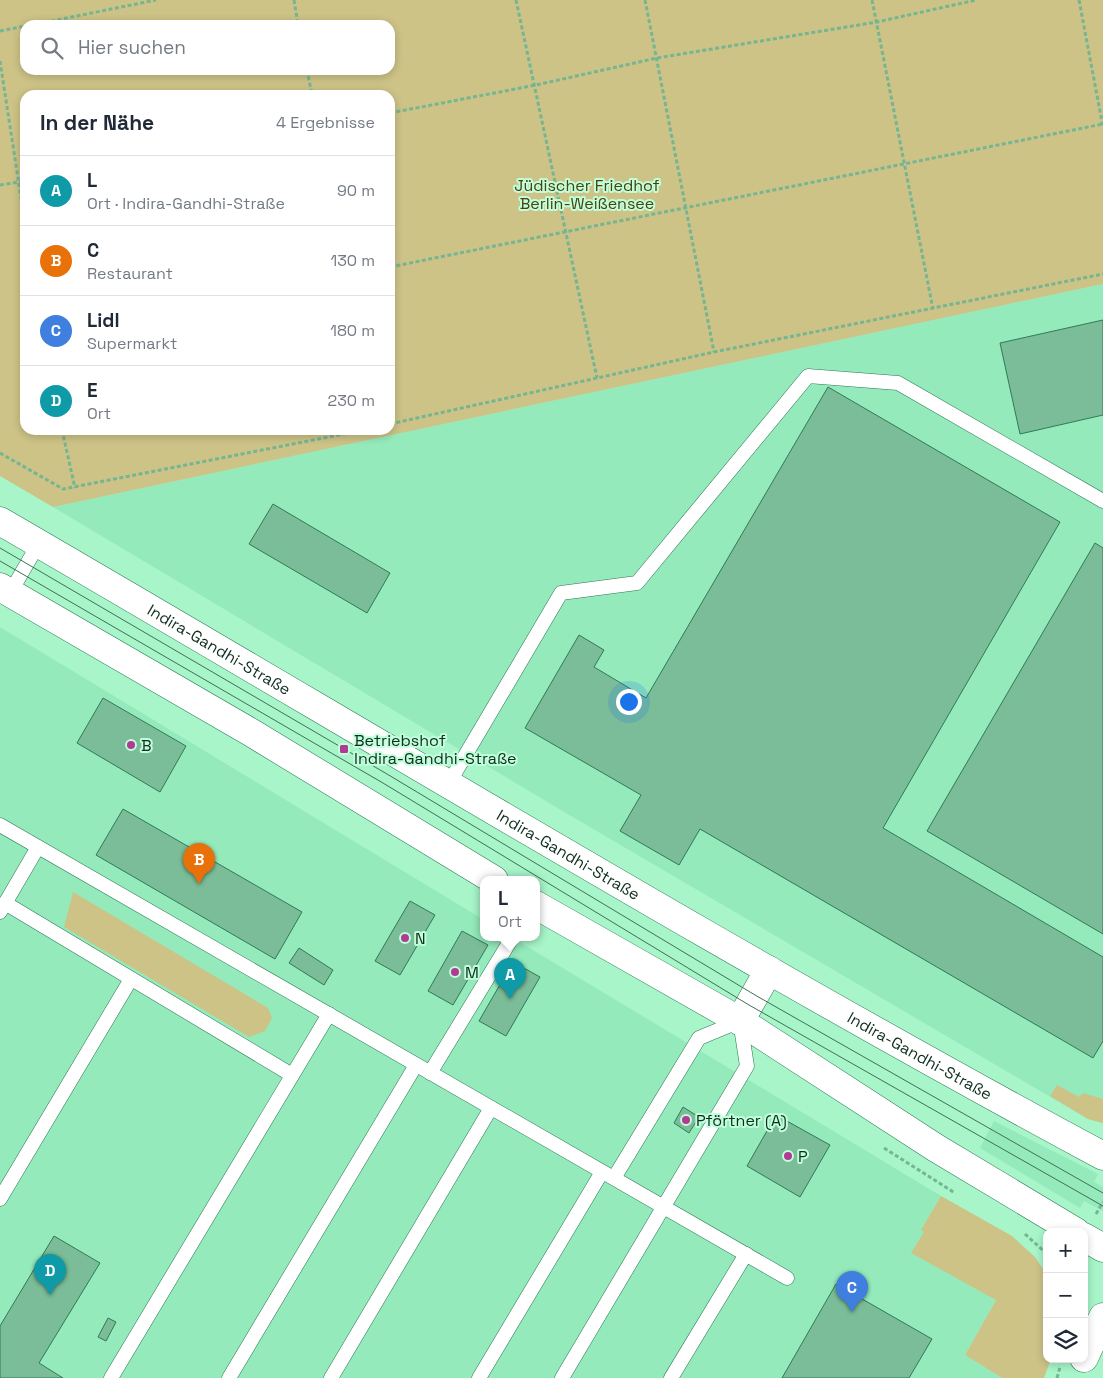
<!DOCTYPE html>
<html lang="de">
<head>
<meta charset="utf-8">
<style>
  :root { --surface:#fff; --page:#f2f2f3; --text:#1f2937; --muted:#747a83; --line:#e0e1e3; --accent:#1a73e8 }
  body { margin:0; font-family:"Space Grotesk",sans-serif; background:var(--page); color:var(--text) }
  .controls { position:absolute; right:15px; bottom:15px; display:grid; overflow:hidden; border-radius:10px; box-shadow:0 2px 8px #0003 }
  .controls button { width:45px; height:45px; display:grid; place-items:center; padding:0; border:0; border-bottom:1px solid var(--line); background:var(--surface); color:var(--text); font:25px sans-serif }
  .you { position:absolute; left:628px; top:701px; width:18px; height:18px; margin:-12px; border:4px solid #fff; border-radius:50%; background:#1a73e8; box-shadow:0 0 0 8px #1a73e833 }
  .badge { display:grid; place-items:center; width:32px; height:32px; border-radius:50%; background:var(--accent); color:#fff; font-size:16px; font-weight:700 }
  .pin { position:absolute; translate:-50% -41px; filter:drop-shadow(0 1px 2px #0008) }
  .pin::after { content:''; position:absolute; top:26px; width:18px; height:15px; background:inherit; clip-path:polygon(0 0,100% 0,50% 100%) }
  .popup { position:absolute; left:480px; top:876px; width:60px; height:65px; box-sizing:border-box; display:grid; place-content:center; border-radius:10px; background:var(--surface); filter:drop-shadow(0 1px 4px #0005); font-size:16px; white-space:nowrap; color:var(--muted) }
  .popup b { font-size:19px; color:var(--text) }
  .popup::after { content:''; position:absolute; left:50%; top:100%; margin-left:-10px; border:10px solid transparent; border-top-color:var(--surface) }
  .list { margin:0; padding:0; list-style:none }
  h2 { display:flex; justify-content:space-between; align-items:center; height:65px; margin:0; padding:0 20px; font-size:21px }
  h2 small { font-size:16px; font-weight:400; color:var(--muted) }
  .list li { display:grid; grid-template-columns:32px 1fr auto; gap:15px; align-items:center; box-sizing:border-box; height:70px; padding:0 20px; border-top:1px solid var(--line) }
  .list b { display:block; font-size:19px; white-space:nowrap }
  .list p { margin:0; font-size:16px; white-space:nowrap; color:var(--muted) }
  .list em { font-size:16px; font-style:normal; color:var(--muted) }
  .icon { flex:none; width:28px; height:28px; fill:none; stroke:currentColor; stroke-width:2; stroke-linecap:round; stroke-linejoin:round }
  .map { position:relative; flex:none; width:1103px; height:1378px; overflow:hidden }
  .search { position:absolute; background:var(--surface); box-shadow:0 2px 8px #0003; left:20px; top:20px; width:375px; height:55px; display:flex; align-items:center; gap:12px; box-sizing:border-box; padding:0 18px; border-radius:15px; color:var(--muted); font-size:19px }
  .panel { position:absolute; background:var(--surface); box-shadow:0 2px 8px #0003; left:20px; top:90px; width:375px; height:345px; border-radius:15px }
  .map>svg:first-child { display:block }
</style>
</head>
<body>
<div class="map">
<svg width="1103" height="1378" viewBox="0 0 1103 1378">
  <rect width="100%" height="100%" fill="#a7f5c9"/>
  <g fill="#94eabb">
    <polygon points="1103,284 1103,1123 1088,1119 571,816 53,507"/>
    <polygon points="0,627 484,920 484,938 513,938 941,1196 922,1229 1007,1280 965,1355 1002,1378 0,1378"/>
    <polygon points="994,1121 1098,1174 1094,1182 1103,1187 1103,1211 1084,1201 1080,1208 980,1148"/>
  </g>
  <g fill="#cdc387" fill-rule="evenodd">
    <path d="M0 0H1103V284L53 507 0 476ZM25 25H390V70H25ZM25 95H390V430H25Z"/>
    <polygon points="73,892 268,1008 272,1018 265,1031 249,1037 64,927"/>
    <polygon points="1057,1085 1079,1097 1083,1093 1103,1099 1103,1123 1088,1119 1050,1096"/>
    <polygon points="941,1196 1012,1236 1035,1257 1047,1275 1047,1359 1051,1359 1044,1378 1002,1378 965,1355 996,1300 911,1253 924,1232 921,1230"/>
  </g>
  <g fill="#7abd98" stroke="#2e7b56">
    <polygon points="1103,320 1103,415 1020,434 1000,343"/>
    <polygon points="828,387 1060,522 883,828 1103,957 1103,1041 1093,1058 700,829 679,865 620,831 641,795 525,728 579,635 604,650 594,667 646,698"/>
    <polygon points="273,504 390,573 367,613 249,544"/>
    <polygon points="1095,543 1103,548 1103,934 927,831"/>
    <polygon points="103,698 186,746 160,792 77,743"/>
    <polygon points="123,809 302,912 275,959 96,855"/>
    <polygon points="410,901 435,915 400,975 375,961"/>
    <polygon points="462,931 488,945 453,1005 428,991"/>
    <polygon points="299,948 333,970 324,985 289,963"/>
    <polygon points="513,962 540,977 506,1036 479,1021"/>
    <polygon points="683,1107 699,1117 689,1133 674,1123"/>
    <polygon points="776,1115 830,1145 800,1197 747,1166"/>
    <polygon points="54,1236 100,1263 39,1363 63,1378 0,1378 0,1326"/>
    <polygon points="836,1284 932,1339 909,1378 782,1378"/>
    <polygon points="108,1318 116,1322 106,1341 98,1337"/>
  </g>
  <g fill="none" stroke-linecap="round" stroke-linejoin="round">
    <defs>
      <g id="lane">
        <polyline points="10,593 39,543"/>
        <polyline points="449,783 561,593 637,583 808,376 898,383 1103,501"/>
        <polyline points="0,825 787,1278"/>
        <polyline points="5,903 292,1075"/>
        <polyline points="0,912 38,847"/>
        <polyline points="430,1073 512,938"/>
        <polyline points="0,1199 131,979"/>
        <polyline points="111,1378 329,1014"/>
        <polyline points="229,1378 416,1065"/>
        <polyline points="331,1378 491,1108"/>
        <polyline points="479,1378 602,1172"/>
        <polyline points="562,1378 747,1066 740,1021 699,1038 614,1178"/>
        <polyline points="671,1378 746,1254"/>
      </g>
      <g id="secondary">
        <path id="s1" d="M0 521C367 734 729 955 1103 1156"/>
        <polyline points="0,587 252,733 494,880"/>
        <polyline points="536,905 740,1021 936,1148 1076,1232"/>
        <polyline points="740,1021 769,970"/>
        <polyline points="1084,1237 1103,1248"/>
        <polyline points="1084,1358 1103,1317"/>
      </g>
    </defs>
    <use href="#lane" stroke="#2b7954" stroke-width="15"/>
    <use href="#secondary" stroke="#2b7954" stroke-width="29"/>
    <g stroke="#76b592" stroke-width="3" stroke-dasharray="4 2.5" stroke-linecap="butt">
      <polyline points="294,0 298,25"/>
      <polyline points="516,0 597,378"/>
      <polyline points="645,0 714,352"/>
      <polyline points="872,0 933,309"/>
      <polyline points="1079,0 1103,127"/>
      <polyline points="32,25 156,0"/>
      <polyline points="0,31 25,26"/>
      <polyline points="0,61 25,224"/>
      <polyline points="307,70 312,95"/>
      <polyline points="390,113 536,85 657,58 877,22 976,0"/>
      <polyline points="0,185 25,181"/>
      <polyline points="390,267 1103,124"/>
      <polyline points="390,424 714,352 1103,274"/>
      <polyline points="62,430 75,488"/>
      <polyline points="0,453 63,489 364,430"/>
      <polyline points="884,1148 955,1193"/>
      <polyline points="1096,1214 1103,1202"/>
      <polyline points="1025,1234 1047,1254"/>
      <polyline points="1057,1378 1060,1367"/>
    </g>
    <use href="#lane" stroke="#fff" stroke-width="14"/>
    <use href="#secondary" stroke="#fff" stroke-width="28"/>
    <g stroke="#406f56" stroke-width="1">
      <polyline points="0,548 387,774 755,995 1103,1193"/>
      <polyline points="0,561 383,783 749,1005 1103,1206"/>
    </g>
  </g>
  <g fill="#b13b93" stroke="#c1fedb" stroke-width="2">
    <circle cx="131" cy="745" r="5"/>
    <rect x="339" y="744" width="10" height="10" rx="2.5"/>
    <circle cx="405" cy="938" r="5"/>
    <circle cx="455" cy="972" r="5"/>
    <circle cx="686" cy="1120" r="5"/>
    <circle cx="788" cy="1156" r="5"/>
  </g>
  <g text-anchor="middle" stroke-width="4" stroke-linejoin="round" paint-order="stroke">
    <g font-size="16" fill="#4a410b" stroke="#c1fedb">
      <text x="587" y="191">Jüdischer Friedhof<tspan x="587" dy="18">Berlin-Weißensee</tspan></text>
    </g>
    <g font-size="16" fill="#0e2e1e" stroke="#c1fedb">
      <text dy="6" stroke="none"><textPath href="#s1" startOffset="254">Indira-Gandhi-Straße</textPath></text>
      <text dy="6" stroke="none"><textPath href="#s1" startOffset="659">Indira-Gandhi-Straße</textPath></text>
      <text dy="6" stroke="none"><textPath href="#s1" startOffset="1064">Indira-Gandhi-Straße</textPath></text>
    </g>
    <g font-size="16" fill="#0e2e1e" stroke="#c1fedb" text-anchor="start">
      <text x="354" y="746">Betriebshof<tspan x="354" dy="18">Indira-Gandhi-Straße</tspan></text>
      <text x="141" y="751">B</text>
      <text x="415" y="944">N</text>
      <text x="465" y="978">M</text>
      <text x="696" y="1126">Pförtner (A)</text>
      <text x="798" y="1162">P</text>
    </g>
  </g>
</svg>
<div class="controls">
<button>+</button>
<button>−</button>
<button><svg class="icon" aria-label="layers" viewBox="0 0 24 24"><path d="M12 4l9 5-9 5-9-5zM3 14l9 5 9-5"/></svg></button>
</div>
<div class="you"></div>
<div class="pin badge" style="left:510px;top:999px;background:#0f9aa8">A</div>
<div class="popup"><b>L</b>Ort</div>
<div class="pin badge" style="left:199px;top:884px;background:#e8710a">B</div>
<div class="pin badge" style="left:852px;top:1312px;background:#3f7fe0">C</div>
<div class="pin badge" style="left:50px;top:1295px;background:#0f9aa8">D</div>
<div class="search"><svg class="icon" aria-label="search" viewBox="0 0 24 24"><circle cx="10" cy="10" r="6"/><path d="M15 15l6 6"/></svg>Hier suchen</div>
<section class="panel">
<h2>In der Nähe<small>4 Ergebnisse</small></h2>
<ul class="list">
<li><span class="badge" style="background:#0f9aa8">A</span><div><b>L</b><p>Ort · Indira-Gandhi-Straße</p></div><em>90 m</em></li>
<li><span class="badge" style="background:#e8710a">B</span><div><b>C</b><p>Restaurant</p></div><em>130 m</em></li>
<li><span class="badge" style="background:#3f7fe0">C</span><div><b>Lidl</b><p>Supermarkt</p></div><em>180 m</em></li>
<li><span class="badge" style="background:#0f9aa8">D</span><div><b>E</b><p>Ort</p></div><em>230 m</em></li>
</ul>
</section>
</div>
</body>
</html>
